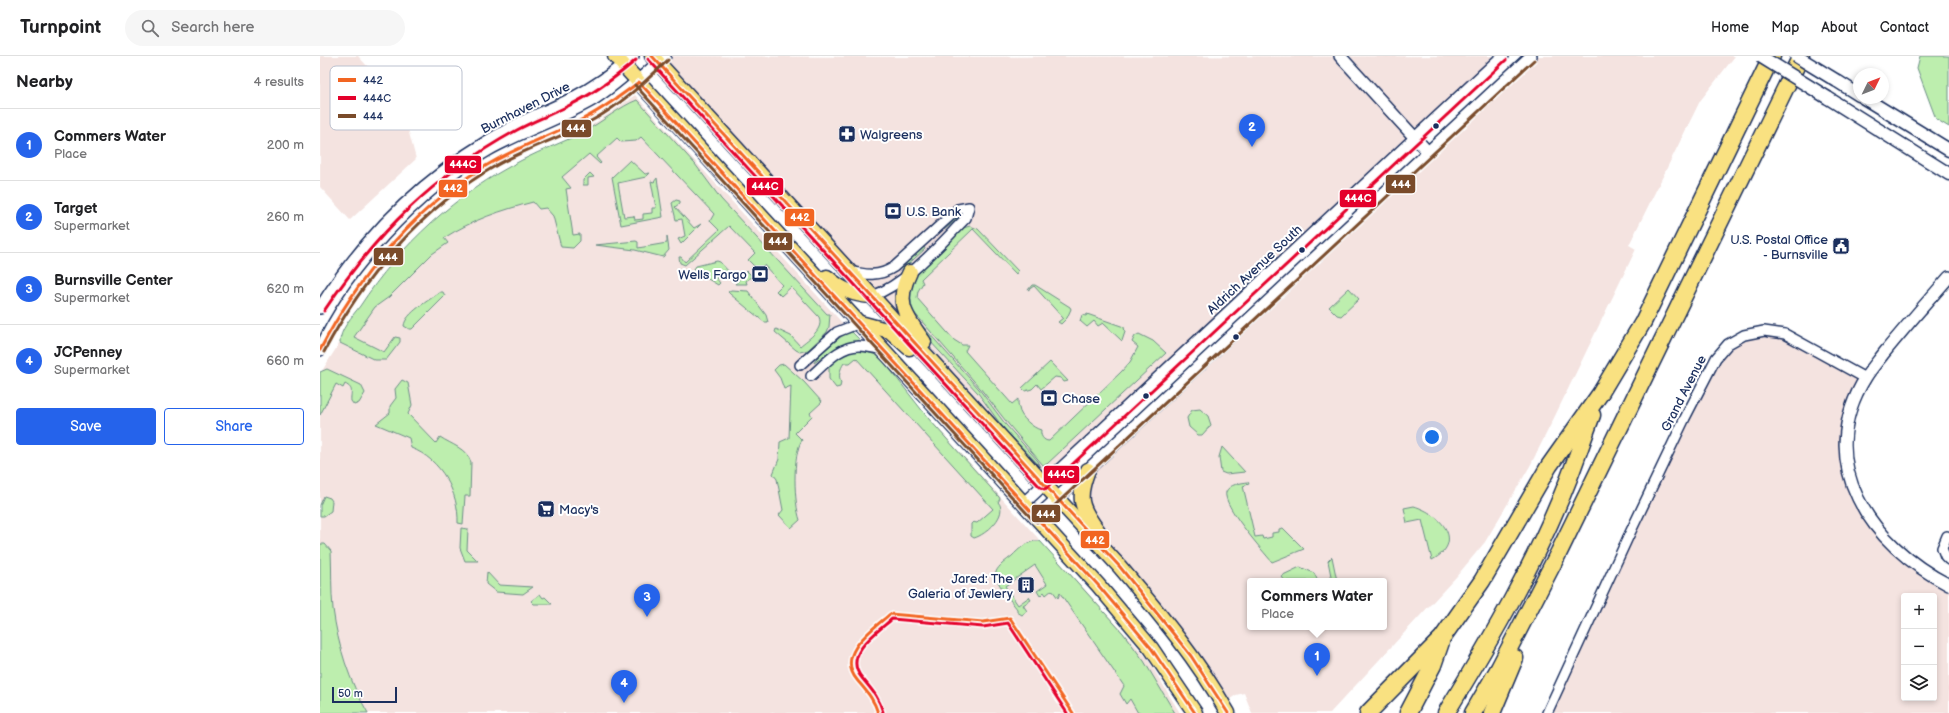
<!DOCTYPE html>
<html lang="en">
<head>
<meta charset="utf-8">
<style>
  :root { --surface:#fff; --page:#f6f6f6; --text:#202124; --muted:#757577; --line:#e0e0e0; --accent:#2563eb }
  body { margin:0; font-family:"Balsamiq Sans",sans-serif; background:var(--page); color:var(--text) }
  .controls { position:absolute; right:12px; bottom:12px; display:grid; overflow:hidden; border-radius:4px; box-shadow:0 2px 6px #0003 }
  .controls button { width:36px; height:36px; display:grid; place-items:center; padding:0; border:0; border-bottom:1px solid var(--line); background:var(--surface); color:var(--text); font:20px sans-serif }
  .compass { position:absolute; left:1533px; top:12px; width:36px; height:36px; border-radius:50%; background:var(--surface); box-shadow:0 2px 6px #0003; rotate:47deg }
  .scale { position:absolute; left:12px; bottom:10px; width:65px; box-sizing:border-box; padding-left:4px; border:2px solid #1b2f5e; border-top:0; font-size:11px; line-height:14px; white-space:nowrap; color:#1b2f5e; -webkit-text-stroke:3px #fff; paint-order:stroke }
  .you { position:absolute; left:1112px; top:381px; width:14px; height:14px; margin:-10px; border:3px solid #fff; border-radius:50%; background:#1a73e8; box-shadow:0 0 0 6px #1a73e833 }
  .badge { display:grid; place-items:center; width:26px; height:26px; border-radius:50%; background:var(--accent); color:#fff; font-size:13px; font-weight:700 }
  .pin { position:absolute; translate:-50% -33px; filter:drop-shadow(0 1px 2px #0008) }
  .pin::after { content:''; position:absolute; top:21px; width:14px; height:12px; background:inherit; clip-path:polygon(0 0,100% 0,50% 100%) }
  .popup { position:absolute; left:927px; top:522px; width:140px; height:52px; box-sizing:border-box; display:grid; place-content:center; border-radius:4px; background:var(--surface); filter:drop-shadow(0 1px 3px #0005); font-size:13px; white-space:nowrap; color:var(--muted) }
  .popup b { font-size:15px; color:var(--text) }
  .popup::after { content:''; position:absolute; left:50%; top:100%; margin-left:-8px; border:8px solid transparent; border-top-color:var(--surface) }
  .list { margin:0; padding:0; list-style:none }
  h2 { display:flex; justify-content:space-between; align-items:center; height:52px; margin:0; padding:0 16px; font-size:17px }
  h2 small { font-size:13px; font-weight:400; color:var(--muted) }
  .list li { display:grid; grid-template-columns:26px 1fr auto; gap:12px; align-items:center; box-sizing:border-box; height:72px; padding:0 16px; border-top:1px solid var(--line) }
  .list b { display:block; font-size:15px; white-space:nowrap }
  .list p { margin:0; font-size:13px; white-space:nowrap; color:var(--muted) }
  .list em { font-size:13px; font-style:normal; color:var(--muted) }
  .actions { display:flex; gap:8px; padding:12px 16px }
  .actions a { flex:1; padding:9px 0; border:1px solid var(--accent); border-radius:4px; text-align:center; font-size:14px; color:var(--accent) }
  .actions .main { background:var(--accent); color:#fff }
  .icon { flex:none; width:22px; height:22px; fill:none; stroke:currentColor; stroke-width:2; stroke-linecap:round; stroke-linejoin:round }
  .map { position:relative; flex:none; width:1629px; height:657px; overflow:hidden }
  header { display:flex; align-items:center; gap:24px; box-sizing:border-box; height:56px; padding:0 20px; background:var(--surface); border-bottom:1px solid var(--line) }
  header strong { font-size:19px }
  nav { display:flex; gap:22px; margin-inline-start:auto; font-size:14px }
  .search { width:280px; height:36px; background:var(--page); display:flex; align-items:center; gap:10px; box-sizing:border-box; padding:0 14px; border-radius:22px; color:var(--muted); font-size:15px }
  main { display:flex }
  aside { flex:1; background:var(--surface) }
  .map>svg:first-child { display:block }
</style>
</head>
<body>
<header>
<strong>Turnpoint</strong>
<div class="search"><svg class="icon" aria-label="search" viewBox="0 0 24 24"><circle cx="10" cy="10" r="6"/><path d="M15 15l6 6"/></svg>Search here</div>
<nav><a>Home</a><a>Map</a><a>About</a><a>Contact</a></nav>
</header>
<main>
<aside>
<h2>Nearby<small>4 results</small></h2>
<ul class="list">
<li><span class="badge">1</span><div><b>Commers Water</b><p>Place</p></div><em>200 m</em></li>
<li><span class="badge">2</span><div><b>Target</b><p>Supermarket</p></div><em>260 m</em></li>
<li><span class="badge">3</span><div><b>Burnsville Center</b><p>Supermarket</p></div><em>620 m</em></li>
<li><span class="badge">4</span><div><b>JCPenney</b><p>Supermarket</p></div><em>660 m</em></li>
</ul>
<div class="actions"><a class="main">Save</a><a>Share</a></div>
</aside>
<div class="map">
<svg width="1629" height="657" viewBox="0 0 1629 657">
  <rect width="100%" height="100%" fill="#fff"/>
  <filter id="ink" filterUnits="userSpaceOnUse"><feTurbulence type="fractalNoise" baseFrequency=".025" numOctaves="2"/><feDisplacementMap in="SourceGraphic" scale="8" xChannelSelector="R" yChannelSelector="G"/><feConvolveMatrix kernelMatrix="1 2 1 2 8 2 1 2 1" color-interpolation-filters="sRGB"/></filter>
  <g filter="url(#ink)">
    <g fill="#f4e3e0" fill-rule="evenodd">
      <polygon points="0,0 38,0 81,47 96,103 30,164 0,131"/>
      <polygon points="345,0 579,1 1183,0 724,428 338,7"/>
      <path d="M1211 0H1415L1380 45 1309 189 1316 193 1233 364 1210 410 1165 486 1136 521 1010 657H932L924 637 916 639 903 648 767 461 768 414ZM930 525H1064V571H930Z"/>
      <polygon points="315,39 827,602 860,657 0,657 0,318 34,264 77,205"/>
      <path d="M1465 278 1545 322 1532 351 1528 416 1556 470 1629 529V657H1227L1396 302 1424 279ZM1584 540H1614V642H1584Z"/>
    </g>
    <g fill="#bdeeae" stroke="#6c8e86">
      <polygon points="1600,0 1629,0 1629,71 1616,63 1597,12"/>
      <path d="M317 44 375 108 401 143 507 258H510L509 271 507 276 488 294 480 296 476 294 455 276 456 273 471 280 480 290C489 282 504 274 499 261L471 231 461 240 456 235 462 229 444 209 438 214 428 204 435 197 409 170 365 209 360 207 359 201H361L365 206 399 174 390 165 394 158 321 81 316 85 301 86 297 82 276 101 281 107 280 108 269 98 242 121 251 132 246 133 253 179 260 178V185L253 192 241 191 233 160 226 152 219 153 213 146C182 154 152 164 124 182L128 187 112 198 69 241 55 251 34 281 64 296 75 281 80 282V286L66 304H55L20 287C19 275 33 259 40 250 80 189 137 137 202 104 223 93 245 86 265 75 282 66 301 50 317 44Z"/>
      <polygon points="310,104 325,118 330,117 326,121 298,127 304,161 314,160 315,164 323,163 323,158 332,157 332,152 336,152 331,125 334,126 337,122 343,161 301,169 292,121"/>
      <polygon points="270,117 274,121 268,122 268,129 263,129 263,124"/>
      <polygon points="356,144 360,145 360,147 355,151 374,172 381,168 361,188 358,183 365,180 362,163 356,164 352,147"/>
      <polygon points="642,155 642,159 624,174 623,172"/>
      <path d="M650 170 658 173 698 215 696 218 653 173 603 221 601 223 603 227 598 235 597 242 634 284 642 289H648L645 295 692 348 698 343C698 346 698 349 699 352 700 361 713 372 721 374 720 379 723 385 729 385L801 316 810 306 818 291 812 286 815 280 819 278 833 285 846 297 727 408 723 409 689 369 660 332 591 253 587 240 597 216 643 172Z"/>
      <polygon points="347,180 349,194 343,201 315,194 275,189 316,185 318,186 318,192 347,187"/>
      <polygon points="604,190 605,193 582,214 580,212"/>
      <polygon points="397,205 400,206 410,217 408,218 404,214 396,222 400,227 398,229 376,216 374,213 376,210"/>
      <polygon points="427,215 432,220 426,225 427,228 415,228"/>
      <polygon points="712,229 715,229 750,251 751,253 747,262 741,268 738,266 743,262 714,230 708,234"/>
      <polygon points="1029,232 1039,243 1021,260 1017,259 1009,251"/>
      <polygon points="411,234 428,235 446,259 448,266 444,266 410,238 408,236"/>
      <path d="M120 236H123L125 240 92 273H89L84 270C85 257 110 244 120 236Z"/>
      <polygon points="590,256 659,333 686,369 718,405 721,411 684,373 658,337 608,283"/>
      <polygon points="767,258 804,271 805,276 802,285 783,267 778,270 774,265 767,271 760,265 762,259 766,260"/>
      <path d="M531 275 539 283 538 286 530 287 511 295 494 307C497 298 523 278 531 275Z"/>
      <path d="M541 294 556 299 565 307 608 362 679 441 680 443 678 446C689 458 666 479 654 482L651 480V468L653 466 657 467 673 453 536 302 530 307H524C520 313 518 320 521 327L520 331 516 332 509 323V310C519 301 527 295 541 294Z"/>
      <polygon points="730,306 748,325 744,326 741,322 735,321 721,333 717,328 712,333 705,335 702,332"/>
      <path d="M464 308 484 326 502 346 490 357 492 360 475 377 482 384C472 399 474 447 480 464L471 472 459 459 463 454 457 423 453 418 459 403 460 386 469 382 471 330 464 333 460 322 454 314 459 309Z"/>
      <path d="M7 313 41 329 45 337 39 347 34 349 31 345C30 337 35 333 25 328L23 332 16 328 0 359V316Z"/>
      <path d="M82 324 88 327 92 349 88 358 116 387 120 381C132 389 146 392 151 406L150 440H145L143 468 138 467C139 437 121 403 91 392L89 382 56 368 70 357V350L76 342 75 333Z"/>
      <polygon points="880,353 888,360 891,369 882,379 878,379 869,371 867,362 872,354"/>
      <polygon points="902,391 925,416 906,418 901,416 899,401"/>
      <path d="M928 426 929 428 923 430 935 481 942 480 943 483 952 481V477L959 476V473L963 472 984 493 952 506C942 494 902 449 906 436 909 428 921 427 928 426Z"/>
      <polygon points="4,440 10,442 12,445 11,455 4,460 0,460 0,449"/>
      <path d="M1094 450C1121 458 1146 486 1112 504L1102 464 1087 467 1084 452Z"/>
      <polygon points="141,472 148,473 147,494 158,505 145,505 140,492"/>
      <path d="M715 485H720L803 577 824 605 855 657H818L810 643 806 648 800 638 804 630 740 537 738 542 732 534 726 539 724 536 720 540 717 535 727 528 715 509 685 530 698 549 709 541 711 544 703 549 707 555 702 559 697 556V553C692 546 673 524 676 516 678 510 687 504 692 500 699 493 705 487 715 485Z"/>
      <path d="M0 488H5L11 495C12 515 11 534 13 553 18 590 29 625 48 657H0Z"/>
      <polygon points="1012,501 1017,525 1012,525 1008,505"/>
      <polygon points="980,511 994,517 998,525 965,525 961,520"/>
      <polygon points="167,516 179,529 213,531 203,538 176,536 166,528"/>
      <polygon points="220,538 223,542 225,541 232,548 214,548 211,545"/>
    </g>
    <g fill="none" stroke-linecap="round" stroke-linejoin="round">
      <defs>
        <g id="minor">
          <path d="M529 215C546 219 559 221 574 211L638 153 649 151 646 162C620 188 587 228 552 240"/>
          <polyline points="480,309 517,276 540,267"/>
          <path d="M491 320C505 308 519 290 539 290 547 290 556 293 564 294"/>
          <polyline points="1627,480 1622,492 1625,500 1629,504"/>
          <polyline points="1227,657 1310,477 1365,362 1396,302 1408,288 1424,279 1444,275 1465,278 1545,322"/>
        </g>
        <g id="tertiary">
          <polyline points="1020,0 1108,96"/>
          <path d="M1629 221C1607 246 1585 271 1564 297 1558 305 1551 313 1546 321 1492 407 1551 489 1629 529"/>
          <path d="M0 252C49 173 112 114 194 70 212 60 232 53 251 43 274 31 294 17 313 0"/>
          <path d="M0 294C33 222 104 145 174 105 208 86 246 74 280 54 304 38 324 20 345 0"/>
          <polyline points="704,447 1183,0"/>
          <polyline points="717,461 1211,0"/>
        </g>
        <g id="secondary">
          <polyline points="1517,25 1539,39"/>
          <polyline points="1508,42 1629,118"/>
          <polyline points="1544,42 1629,94"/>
        </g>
        <g id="trunk">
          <polyline points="295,0 778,529 831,592 875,657"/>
          <path d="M332 0 800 511C839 557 878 604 908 657"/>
          <path d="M590 216C574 248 586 260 604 286"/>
          <path d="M507 221C522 234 533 239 552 240"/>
          <polyline points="540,267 570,275 589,292"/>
          <path d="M768 414C757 442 760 451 778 475"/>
        </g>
        <g id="motorway">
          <polyline points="1048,657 1122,582 1162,525 1229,410 1280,338 1323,266 1452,0"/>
          <polyline points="1088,657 1113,609 1121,586"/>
          <path d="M1126 657C1172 582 1217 504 1249 422 1257 401 1264 380 1272 359"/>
          <polyline points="1153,657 1179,612 1239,496 1481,0"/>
          <polyline points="1172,657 1195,602"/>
        </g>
      </defs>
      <use href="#minor" stroke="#1b2f5e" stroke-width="12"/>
      <use href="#tertiary" stroke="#1b2f5e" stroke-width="14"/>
      <use href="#secondary" stroke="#1b2f5e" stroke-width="15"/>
      <use href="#trunk" stroke="#1b2f5e" stroke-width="17"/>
      <use href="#motorway" stroke="#1b2f5e" stroke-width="19"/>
      <use href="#minor" stroke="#fff" stroke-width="9"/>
      <use href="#tertiary" stroke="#fff" stroke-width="11"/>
      <use href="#secondary" stroke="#fff" stroke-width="12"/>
      <use href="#trunk" stroke="#f9e181" stroke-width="14"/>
      <use href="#motorway" stroke="#f9e181" stroke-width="16"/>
      <defs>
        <g id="secondary-bridge">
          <polyline points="1440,0 1508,42"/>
          <polyline points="1476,0 1517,25"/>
        </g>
      </defs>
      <use href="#secondary-bridge" stroke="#1b2f5e" stroke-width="15" stroke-linecap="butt"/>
      <use href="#secondary-bridge" stroke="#fff" stroke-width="12"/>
      <defs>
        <g id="bus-1">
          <polyline points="332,0 800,511 871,600 908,657"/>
          <path d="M0 294C40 217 99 146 176 104 204 89 233 78 261 64 282 54 300 40 319 26L778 529 831 592 875 657"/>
          <path d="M558 657C554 643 546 635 537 624 515 598 553 573 570 558L663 566 690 562 753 657"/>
        </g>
        <g id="bus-2">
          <polyline points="328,3 720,431 724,433 727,432 1186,4"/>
          <path d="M4 255C56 177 115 119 197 74 213 65 230 59 246 51 272 39 295 22 316 4"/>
          <path d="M563 656C559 641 551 633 542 622 522 599 556 577 572 563L663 571 688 567 747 657"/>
        </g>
        <g id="bus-3">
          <polyline points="315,29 713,464 717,466 1214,4"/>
          <path d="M4 296C44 220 102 152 177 109 211 90 250 79 283 58 307 43 328 23 348 4"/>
        </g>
      </defs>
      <use href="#bus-1" stroke="#fff" stroke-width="6"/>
      <use href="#bus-2" stroke="#fff" stroke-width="6"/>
      <use href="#bus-3" stroke="#fff" stroke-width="6"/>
      <use href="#bus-1" stroke="#f26522" stroke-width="3"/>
      <use href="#bus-2" stroke="#e4002b" stroke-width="3"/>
      <use href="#bus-3" stroke="#7a4b2a" stroke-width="3"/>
    </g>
  </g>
  <defs>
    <symbol id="pharmacy-square" viewBox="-11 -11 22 22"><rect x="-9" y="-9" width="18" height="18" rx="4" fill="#1b2f5e" stroke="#fff"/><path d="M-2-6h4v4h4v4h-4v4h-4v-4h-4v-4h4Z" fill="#fff"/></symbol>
    <symbol id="bank-square" viewBox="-11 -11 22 22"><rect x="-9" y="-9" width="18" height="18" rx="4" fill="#1b2f5e" stroke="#fff"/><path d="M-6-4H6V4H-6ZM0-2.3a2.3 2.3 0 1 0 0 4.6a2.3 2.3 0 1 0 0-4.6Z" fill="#fff"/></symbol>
    <symbol id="civic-square" viewBox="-11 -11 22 22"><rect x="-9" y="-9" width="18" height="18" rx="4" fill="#1b2f5e" stroke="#fff"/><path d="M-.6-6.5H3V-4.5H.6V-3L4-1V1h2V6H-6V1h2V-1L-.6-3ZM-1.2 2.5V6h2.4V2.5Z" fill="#fff"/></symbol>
    <symbol id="supermarket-square" viewBox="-11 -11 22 22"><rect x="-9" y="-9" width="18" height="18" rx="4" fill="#1b2f5e" stroke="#fff"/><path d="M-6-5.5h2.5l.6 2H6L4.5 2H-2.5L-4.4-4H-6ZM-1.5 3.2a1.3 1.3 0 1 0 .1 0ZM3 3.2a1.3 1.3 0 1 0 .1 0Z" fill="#fff"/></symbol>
    <symbol id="building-square" viewBox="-11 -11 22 22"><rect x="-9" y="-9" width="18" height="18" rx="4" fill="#1b2f5e" stroke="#fff"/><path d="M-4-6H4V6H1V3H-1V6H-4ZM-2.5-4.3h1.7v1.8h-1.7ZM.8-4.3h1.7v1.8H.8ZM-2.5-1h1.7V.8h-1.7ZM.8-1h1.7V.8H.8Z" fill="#fff"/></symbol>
  </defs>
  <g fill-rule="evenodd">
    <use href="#pharmacy-square" x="517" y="68" width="20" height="20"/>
    <use href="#bank-square" x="563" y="145" width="20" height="20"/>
    <use href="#civic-square" x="1511" y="180" width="20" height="20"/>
    <use href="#bank-square" x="430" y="208" width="20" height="20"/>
    <use href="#bank-square" x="719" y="332" width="20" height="20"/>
    <use href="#supermarket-square" x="216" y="443" width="20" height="20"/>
    <use href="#building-square" x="696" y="519" width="20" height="20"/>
  </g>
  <g fill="#1b2f5e" stroke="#fff" stroke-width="1.5">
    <circle cx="1116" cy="70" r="3.5"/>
    <circle cx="982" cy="194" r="3.5"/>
    <circle cx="916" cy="281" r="3.5"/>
    <circle cx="826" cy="340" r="3.5"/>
  </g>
  <g text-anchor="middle" stroke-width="4" stroke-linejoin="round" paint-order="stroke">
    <g font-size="13" fill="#1b2f5e" stroke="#fff">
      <text transform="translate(205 51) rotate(-27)" y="5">Burnhaven Drive</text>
      <text transform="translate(934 213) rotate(-43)" y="5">Aldrich Avenue South</text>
      <text transform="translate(1363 337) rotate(-63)" y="5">Grand Avenue</text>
    </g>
    <g font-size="13" fill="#1b2f5e" stroke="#fff" text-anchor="start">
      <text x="540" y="83">Walgreens</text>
      <text x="586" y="160">U.S. Bank</text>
      <text x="1508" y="188" text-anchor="end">U.S. Postal Office<tspan x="1508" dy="15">- Burnsville</tspan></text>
      <text x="427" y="223" text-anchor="end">Wells Fargo</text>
      <text x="742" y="347">Chase</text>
      <text x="239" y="458">Macy's</text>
      <text x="693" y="527" text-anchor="end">Jared: The<tspan x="693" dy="15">Galeria of Jewlery</tspan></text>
    </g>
  </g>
  <rect x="10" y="10" width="132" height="64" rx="6" fill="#fff" stroke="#bbc1cf" stroke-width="1"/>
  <rect x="18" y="22" width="18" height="4" fill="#f26522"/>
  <rect x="18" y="40" width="18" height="4" fill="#e4002b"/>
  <rect x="18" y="58" width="18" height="4" fill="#7a4b2a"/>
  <g font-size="11" fill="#1b2f5e">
    <text x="43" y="28">442</text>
    <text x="43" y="46">444C</text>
    <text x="43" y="64">444</text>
  </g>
  <g stroke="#fff" stroke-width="1.5">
    <rect x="241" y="63" width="31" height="19" rx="4" fill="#7a4b2a"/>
    <rect x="124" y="99" width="38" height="19" rx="4" fill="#e4002b"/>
    <rect x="1065" y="118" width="31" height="20" rx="4" fill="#7a4b2a"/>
    <rect x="426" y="121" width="38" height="19" rx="4" fill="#e4002b"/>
    <rect x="118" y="123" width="30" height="19" rx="4" fill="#f26522"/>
    <rect x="1019" y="133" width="38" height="19" rx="4" fill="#e4002b"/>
    <rect x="464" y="152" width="31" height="19" rx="4" fill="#f26522"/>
    <rect x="443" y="176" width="30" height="19" rx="4" fill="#7a4b2a"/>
    <rect x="53" y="191" width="31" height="19" rx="4" fill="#7a4b2a"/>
    <rect x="723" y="409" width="37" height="19" rx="4" fill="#e4002b"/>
    <rect x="711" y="448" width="30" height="19" rx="4" fill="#7a4b2a"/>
    <rect x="760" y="474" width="30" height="19" rx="4" fill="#f26522"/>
  </g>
  <g font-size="11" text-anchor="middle" font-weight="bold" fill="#fff">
    <text x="256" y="76">444</text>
    <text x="143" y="112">444C</text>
    <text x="1081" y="132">444</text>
    <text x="445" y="134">444C</text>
    <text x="133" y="136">442</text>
    <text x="1038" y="146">444C</text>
    <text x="480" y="165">442</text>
    <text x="458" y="189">444</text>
    <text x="68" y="205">444</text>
    <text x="741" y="422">444C</text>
    <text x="726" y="462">444</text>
    <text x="775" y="488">442</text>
  </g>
</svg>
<div class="controls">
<button>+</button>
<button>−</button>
<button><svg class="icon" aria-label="layers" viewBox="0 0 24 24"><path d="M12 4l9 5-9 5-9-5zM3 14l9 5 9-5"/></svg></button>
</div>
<svg class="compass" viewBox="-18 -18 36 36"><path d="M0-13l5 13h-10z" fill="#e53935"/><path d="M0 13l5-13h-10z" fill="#757577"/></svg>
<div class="scale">50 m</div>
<div class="you"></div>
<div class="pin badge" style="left:997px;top:620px">1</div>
<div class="popup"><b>Commers Water</b>Place</div>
<div class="pin badge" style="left:932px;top:91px">2</div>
<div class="pin badge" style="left:327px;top:561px">3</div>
<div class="pin badge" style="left:304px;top:647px">4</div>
</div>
</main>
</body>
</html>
